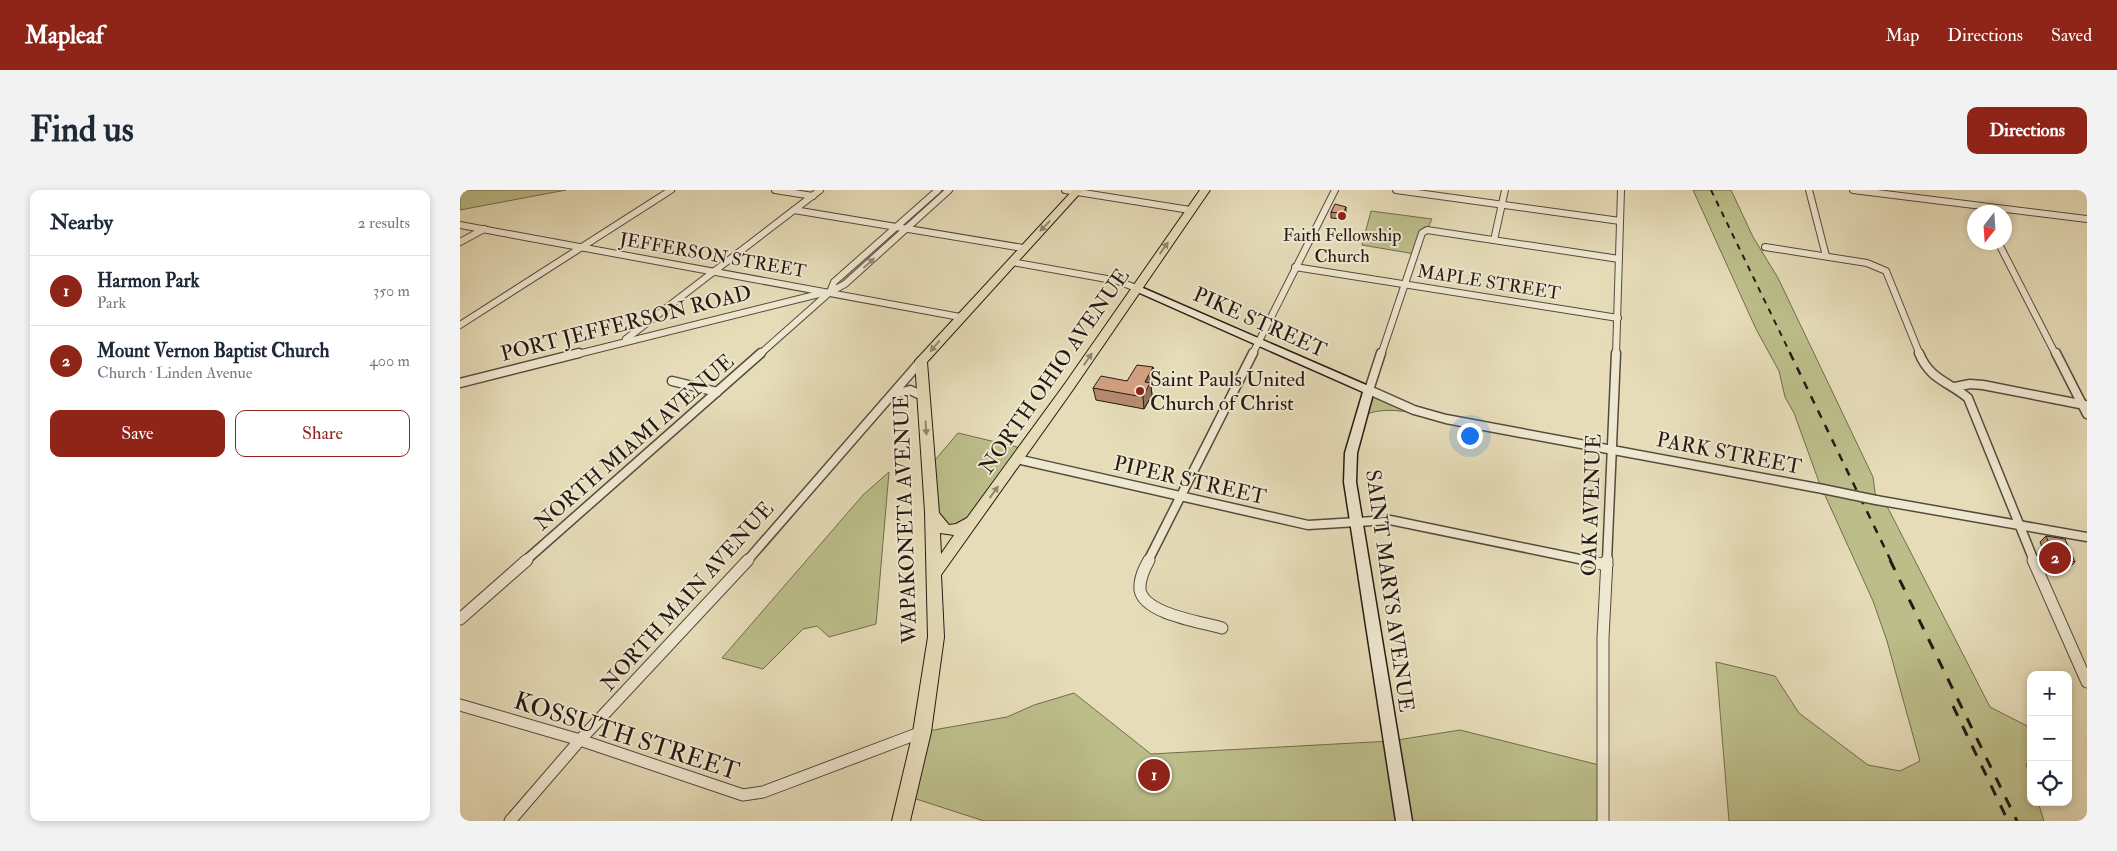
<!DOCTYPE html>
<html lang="en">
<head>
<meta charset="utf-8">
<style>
  :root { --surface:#fff; --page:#f2f2f3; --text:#1f2937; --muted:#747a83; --line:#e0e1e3; --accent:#8f2418 }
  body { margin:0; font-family:"IM FELL Double Pica",serif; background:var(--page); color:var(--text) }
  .controls { position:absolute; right:15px; bottom:15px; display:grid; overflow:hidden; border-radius:10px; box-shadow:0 2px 8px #0003 }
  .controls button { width:45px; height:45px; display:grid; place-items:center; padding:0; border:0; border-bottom:1px solid var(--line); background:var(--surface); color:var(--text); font:25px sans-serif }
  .compass { position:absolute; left:1507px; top:15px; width:45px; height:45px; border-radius:50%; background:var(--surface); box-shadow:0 2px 8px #0003; rotate:197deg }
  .you { position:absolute; left:1009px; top:245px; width:18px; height:18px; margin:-12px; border:4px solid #fff; border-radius:50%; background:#1a73e8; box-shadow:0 0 0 8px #1a73e833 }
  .badge { display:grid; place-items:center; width:32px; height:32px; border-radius:50%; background:var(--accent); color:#fff; font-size:16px; font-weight:700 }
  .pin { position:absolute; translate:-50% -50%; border:2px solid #fff; box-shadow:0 1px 5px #0006 }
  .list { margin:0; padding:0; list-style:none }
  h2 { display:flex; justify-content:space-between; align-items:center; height:65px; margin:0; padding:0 20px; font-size:21px }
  h2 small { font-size:16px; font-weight:400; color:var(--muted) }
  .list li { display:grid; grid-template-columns:32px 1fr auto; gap:15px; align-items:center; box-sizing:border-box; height:70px; padding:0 20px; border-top:1px solid var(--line) }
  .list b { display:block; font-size:19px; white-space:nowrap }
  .list p { margin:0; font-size:16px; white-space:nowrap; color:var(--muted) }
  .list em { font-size:16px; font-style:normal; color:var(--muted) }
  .actions { display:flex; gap:10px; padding:15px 20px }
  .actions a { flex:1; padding:11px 0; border:1px solid var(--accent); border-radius:10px; text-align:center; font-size:18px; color:var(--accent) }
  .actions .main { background:var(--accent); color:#fff }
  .icon { flex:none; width:28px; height:28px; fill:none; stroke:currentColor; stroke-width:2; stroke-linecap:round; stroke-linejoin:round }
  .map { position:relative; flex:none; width:1627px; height:631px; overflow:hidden; border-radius:10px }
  header { display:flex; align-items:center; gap:30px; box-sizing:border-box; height:70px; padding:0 25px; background:var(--accent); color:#fff }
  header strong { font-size:24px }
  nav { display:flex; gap:28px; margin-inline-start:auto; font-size:18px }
  .intro { display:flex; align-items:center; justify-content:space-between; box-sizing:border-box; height:120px; padding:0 30px }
  h1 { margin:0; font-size:35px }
  .button { padding:12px 22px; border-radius:10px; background:var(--accent); color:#fff; font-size:18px; font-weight:700 }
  main { display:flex; gap:30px; padding:0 30px }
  aside { flex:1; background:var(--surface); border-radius:10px; box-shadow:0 2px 8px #0003 }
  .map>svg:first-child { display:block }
</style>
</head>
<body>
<header>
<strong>Mapleaf</strong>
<nav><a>Map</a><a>Directions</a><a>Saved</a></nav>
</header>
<div class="intro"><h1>Find us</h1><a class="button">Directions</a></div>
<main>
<aside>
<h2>Nearby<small>2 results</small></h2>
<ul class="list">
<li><span class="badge">1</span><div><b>Harmon Park</b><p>Park</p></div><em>350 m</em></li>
<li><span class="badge">2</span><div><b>Mount Vernon Baptist Church</b><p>Church · Linden Avenue</p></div><em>400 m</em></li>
</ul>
<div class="actions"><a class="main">Save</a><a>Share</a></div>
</aside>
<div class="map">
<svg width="1627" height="631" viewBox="0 0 1627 631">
  <rect width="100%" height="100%" fill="#e6dcb8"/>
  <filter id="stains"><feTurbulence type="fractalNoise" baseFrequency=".004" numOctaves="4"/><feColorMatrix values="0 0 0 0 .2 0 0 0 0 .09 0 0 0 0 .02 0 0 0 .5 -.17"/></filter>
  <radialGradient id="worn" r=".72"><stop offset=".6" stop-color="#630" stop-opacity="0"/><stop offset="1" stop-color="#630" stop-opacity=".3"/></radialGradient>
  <g fill="#bcbe8a" stroke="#716c4f">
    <polygon points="0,0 106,0 0,20"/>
    <polygon points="478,0 489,0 385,94 370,102 374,92"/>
    <polygon points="1233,0 1271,0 1293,47 1318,88 1413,287 1416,310 1424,311 1430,322 1530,517 1571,538 1571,570 1566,574 1571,590 1571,612 1578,612 1584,631 1269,631 1256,472 1315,486 1339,523 1408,575 1440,581 1460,571 1427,451 1413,411 1359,292 1334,223 1325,207 1319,181 1296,139"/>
    <polygon points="911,21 972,29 967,40 962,43 955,64 902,55"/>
    <path d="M909 200 986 229C959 225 925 213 901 227Z"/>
    <polygon points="498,243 565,259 504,337 480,338 469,277"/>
    <polygon points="429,282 416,434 369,447 357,436 343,439 303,479 262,468 403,305"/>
    <polygon points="614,503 691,564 931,551 1000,540 1143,576 1143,631 524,631 447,606 462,542 547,527 574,515"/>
  </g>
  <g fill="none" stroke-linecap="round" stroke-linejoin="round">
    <defs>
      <g id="street-far2">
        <polyline points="315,0 353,6"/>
        <polyline points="605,0 730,20"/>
        <polyline points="936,0 1160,31"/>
        <polyline points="1349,0 1366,66"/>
        <polyline points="1393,0 1627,29"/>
        <polyline points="334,20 563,58"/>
        <polyline points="0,35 500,127"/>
        <polyline points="1034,50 1045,0"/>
        <polyline points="0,52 24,39"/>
        <polyline points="1538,52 1596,165"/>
        <polyline points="1305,57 1407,73 1426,81 1460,165"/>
        <polyline points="552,72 658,91 676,98"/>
        <polyline points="835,77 1158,128"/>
        <polyline points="370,102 374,92 478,0"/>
        <polyline points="0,135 211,0"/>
        <polyline points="166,149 360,0"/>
        <polyline points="114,165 363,103"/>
        <polyline points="299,165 370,102 385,94 489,0"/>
        <polyline points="792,165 875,0"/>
        <polyline points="921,165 962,43 967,40 1159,69"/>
        <polyline points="1156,165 1161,0"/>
      </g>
      <g id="street-far1">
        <polyline points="921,163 909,200 954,220 986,229 1363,299"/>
        <path d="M1459 163C1470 190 1488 191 1508 208L1574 371"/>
        <polyline points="1596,163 1627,224"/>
        <polyline points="212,191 257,202"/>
        <polyline points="0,193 119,163"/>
        <polyline points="1495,197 1510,194 1523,195 1625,215"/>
        <polyline points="435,204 450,200 463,206"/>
        <polyline points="557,269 848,335 930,330 1129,371"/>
        <polyline points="1416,310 1627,347"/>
        <polyline points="65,371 301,163"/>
        <polyline points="287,371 461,171"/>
        <polyline points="688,371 793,163"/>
        <polyline points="1147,371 1156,163"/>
      </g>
      <g id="street">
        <path d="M689 370C684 379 679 389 680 400 684 424 742 432 762 438"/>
        <polyline points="1123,370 1147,375"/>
        <polyline points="1573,370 1627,492"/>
        <polyline points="0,429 67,370"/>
        <polyline points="0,515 120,550 283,605 303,602 462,542"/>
        <polyline points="50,631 120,550 288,370"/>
        <polyline points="1143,631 1143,448 1147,370"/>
      </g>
      <polygon id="secondary" points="676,95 913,198 914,200 897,263 896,292 952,631 936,631 884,292 885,263 903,202 673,100 673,96"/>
      <path id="primary" d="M613 0H623L467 172 479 323 489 335 496 334 507 328 604 195 740 0H750L612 201 481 385 484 447 471 542 450 631H432L453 542 468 447 465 322 455 171ZM480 343 494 345 481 364Z"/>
    </defs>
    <use href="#street-far2" stroke="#564a3d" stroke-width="8"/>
    <use href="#street-far1" stroke="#564a3d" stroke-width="11"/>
    <use href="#street" stroke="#564a3d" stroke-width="13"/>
    <use href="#secondary" stroke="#261a14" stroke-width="3"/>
    <use href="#primary" stroke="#261a14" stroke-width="2"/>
    <use href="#street-far2" stroke="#efe8d1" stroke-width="6"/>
    <use href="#street-far1" stroke="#efe8d1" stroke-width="8"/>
    <use href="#street" stroke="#efe8d1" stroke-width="11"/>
    <use href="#secondary" fill="#efe8d1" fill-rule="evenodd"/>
    <use href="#primary" fill="#e6dcb8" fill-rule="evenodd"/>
    <polyline stroke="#261a14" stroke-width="2" stroke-dasharray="6 6" stroke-linecap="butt" points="1251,0 1331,165"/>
    <polyline stroke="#261a14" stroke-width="2.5" stroke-dasharray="8 8" stroke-linecap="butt" points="1330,163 1431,371"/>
    <g stroke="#261a14" stroke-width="3" stroke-dasharray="11 11" stroke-linecap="butt">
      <polyline points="1430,370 1557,631"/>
      <polyline points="1493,516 1548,631"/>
    </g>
    <defs>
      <polyline id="street-bridge" points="1363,299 1416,310"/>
    </defs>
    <use href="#street-bridge" stroke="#564a3d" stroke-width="11" stroke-linecap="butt"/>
    <use href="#street-bridge" stroke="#efe8d1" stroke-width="8"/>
  </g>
  <g fill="#b68a70" stroke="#261a14">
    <polygon points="871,22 886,22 882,29 871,28"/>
    <polygon points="693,177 695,189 691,197 692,205 684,219 636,210 633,198 667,191"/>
    <polygon points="1586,346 1615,372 1609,378 1589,374 1580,352"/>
  </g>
  <g fill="#94705b" stroke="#261a14">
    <polygon points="886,17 886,22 882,29 883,24"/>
    <polygon points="693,177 695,189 691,197 692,205 684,219 683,207 685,192"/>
  </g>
  <g fill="#d4a082" stroke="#261a14">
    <polygon points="875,14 886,17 883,24 871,22"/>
    <polygon points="677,175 693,177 685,192 690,193 683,207 633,198 641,186 667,191"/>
    <polygon points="1586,346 1605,349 1615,372 1595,368"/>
  </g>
  <defs><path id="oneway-solid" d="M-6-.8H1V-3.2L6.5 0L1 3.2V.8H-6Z" transform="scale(1.25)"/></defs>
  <g fill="#90856e">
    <use href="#oneway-solid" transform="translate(585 36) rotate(134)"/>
    <use href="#oneway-solid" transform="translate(704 58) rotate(-55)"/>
    <use href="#oneway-solid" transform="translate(475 156) rotate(131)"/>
    <use href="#oneway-solid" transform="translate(628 169) rotate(-56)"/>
    <use href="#oneway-solid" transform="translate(466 238) rotate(86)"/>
    <use href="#oneway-solid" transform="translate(534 302) rotate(-54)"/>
  </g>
  <use fill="#958b7c" href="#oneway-solid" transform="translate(409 73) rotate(-42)"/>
  <g fill="#8f2418" stroke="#efe8d1" stroke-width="2">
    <circle cx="882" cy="26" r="5"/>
    <circle cx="680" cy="201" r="5"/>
  </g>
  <g text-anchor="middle" stroke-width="4" stroke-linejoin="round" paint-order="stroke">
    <g font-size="18" fill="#261a14" stroke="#efe8d1">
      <text x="882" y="51">Faith Fellowship<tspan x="882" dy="21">Church</tspan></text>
    </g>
    <g font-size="18" fill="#261a14" stroke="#efe8d1">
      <text transform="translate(253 65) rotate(10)" y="6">JEFFERSON STREET</text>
      <text transform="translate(1029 92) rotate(9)" y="6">MAPLE STREET</text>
    </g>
    <g font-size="21" fill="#261a14" stroke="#efe8d1">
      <text transform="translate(800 132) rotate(24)" y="7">PIKE STREET</text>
      <text transform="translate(166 133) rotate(-14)" y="7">PORT JEFFERSON ROAD</text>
      <text transform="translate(594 181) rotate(-55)" y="7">NORTH OHIO AVENUE</text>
      <text transform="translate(174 252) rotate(-41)" y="7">NORTH MIAMI AVENUE</text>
      <text transform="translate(1269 263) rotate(11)" y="7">PARK STREET</text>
      <text transform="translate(730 290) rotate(13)" y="7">PIPER STREET</text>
      <text transform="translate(1131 315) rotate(-88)" y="7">OAK AVENUE</text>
      <text transform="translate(445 329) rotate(-92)" y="7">WAPAKONETA AVENUE</text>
      <text transform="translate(930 401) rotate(82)" y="7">SAINT MARYS AVENUE</text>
      <text transform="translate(227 406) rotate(-48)" y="7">NORTH MAIN AVENUE</text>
    </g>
    <g font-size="21" fill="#261a14" stroke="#efe8d1" text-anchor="start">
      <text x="690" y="196">Saint Pauls United<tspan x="690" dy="24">Church of Christ</tspan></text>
    </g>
    <g font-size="25" fill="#261a14" stroke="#efe8d1">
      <text transform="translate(167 545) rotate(18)" y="9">KOSSUTH STREET</text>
    </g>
  </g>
  <rect width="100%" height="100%" filter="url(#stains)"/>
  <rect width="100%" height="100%" fill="url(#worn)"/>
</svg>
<div class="controls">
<button>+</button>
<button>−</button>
<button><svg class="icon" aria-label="locate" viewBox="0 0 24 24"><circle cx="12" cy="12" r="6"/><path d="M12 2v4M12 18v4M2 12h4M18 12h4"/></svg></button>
</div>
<svg class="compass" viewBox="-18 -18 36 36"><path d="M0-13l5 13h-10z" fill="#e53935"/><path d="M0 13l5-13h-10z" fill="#747a83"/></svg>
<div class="you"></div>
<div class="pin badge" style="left:694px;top:585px">1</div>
<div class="pin badge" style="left:1595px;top:368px">2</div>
</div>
</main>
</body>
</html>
